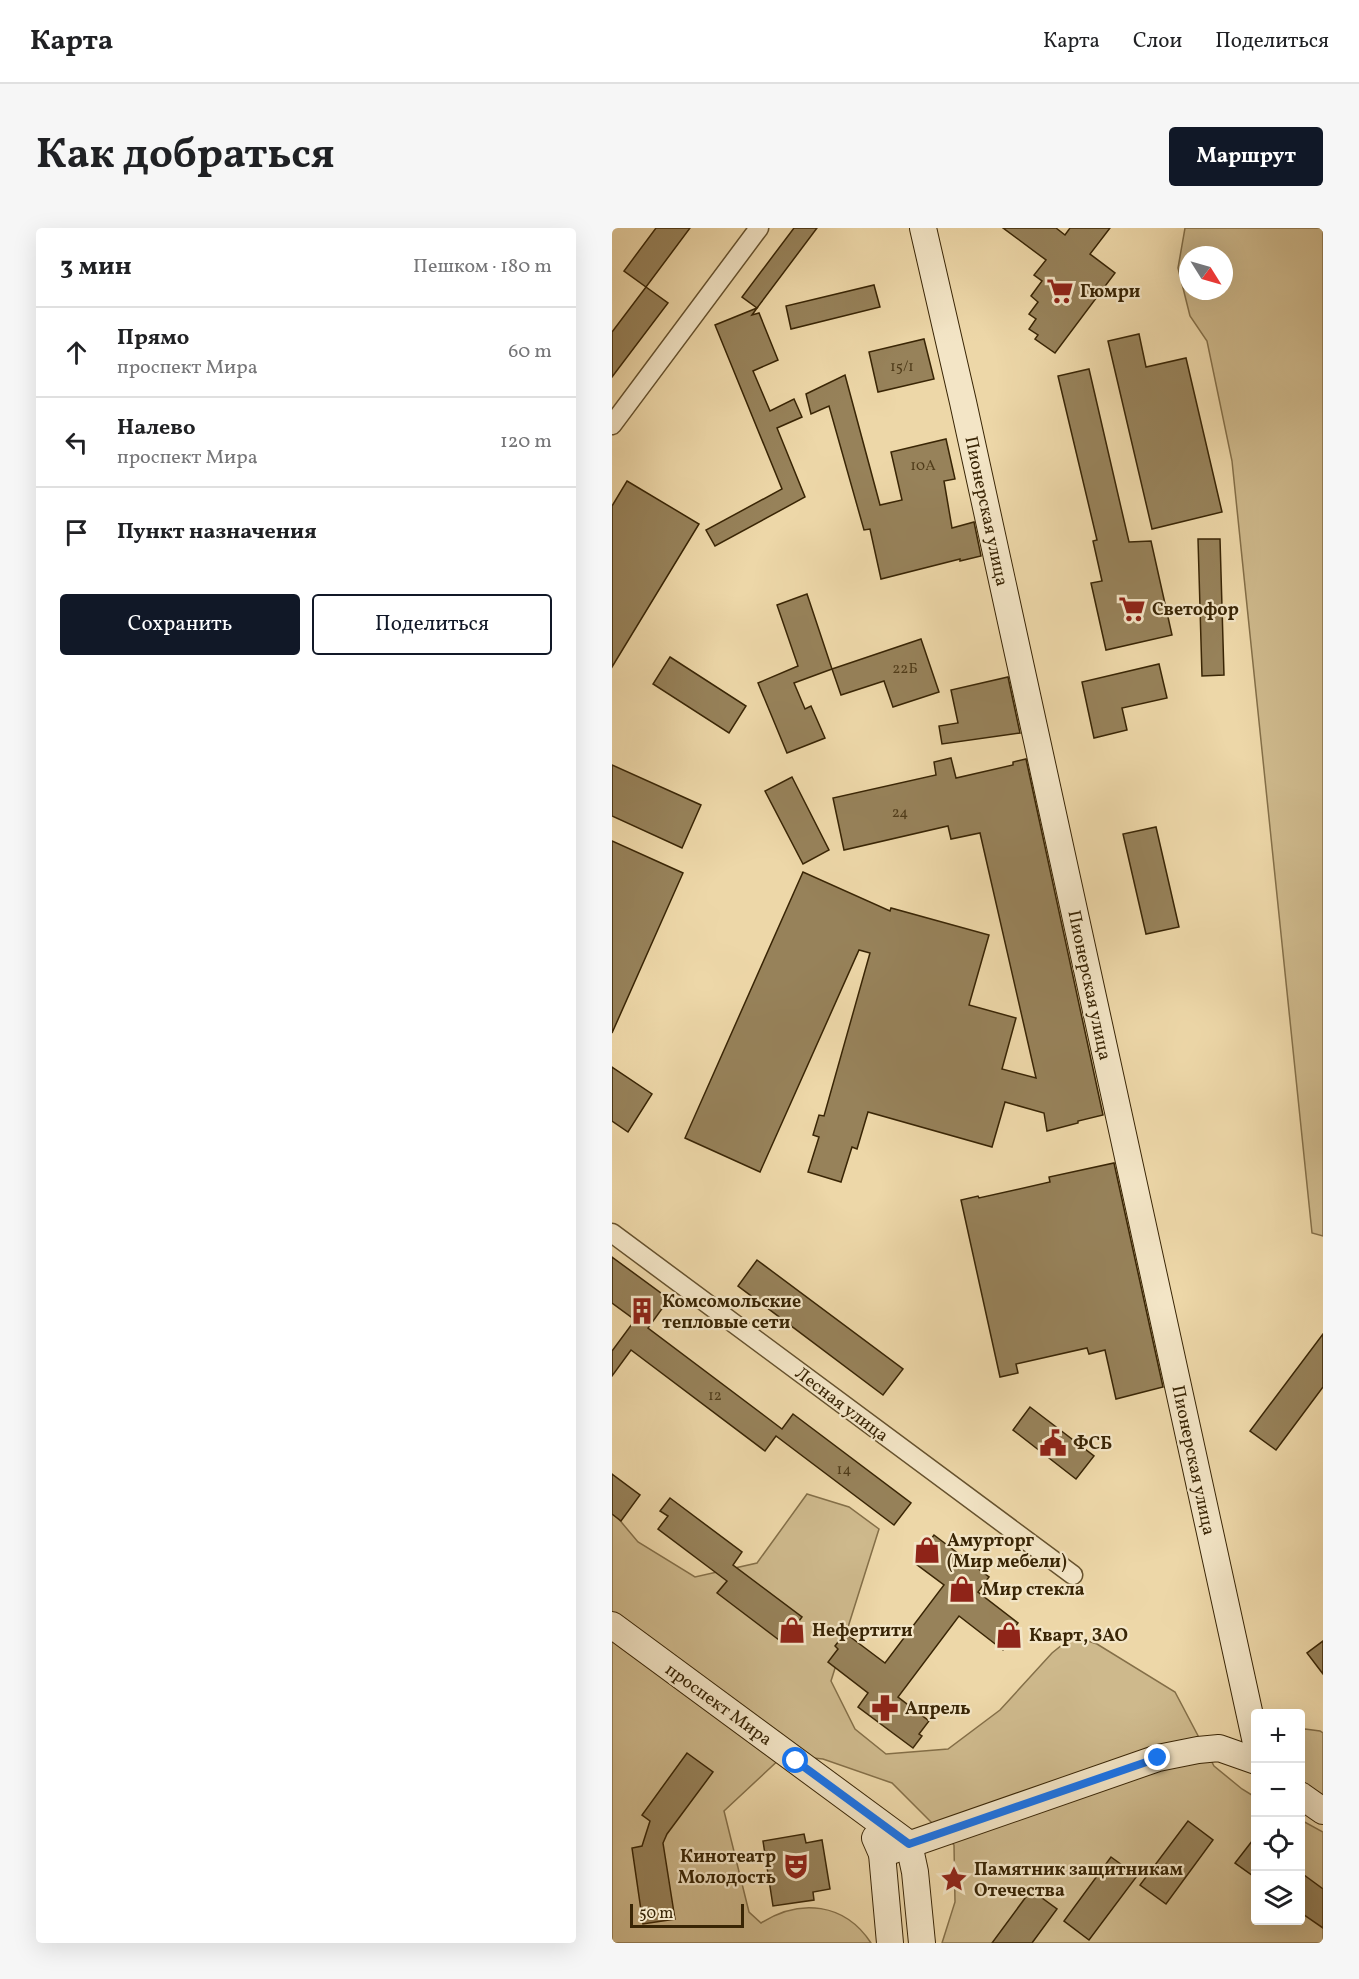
<!DOCTYPE html>
<html lang="ru">
<head>
<meta charset="utf-8">
<style>
  :root { --surface:#fff; --page:#f6f6f6; --text:#202124; --muted:#757577; --line:#e0e0e0; --accent:#111827 }
  body { margin:0; font-family:Vollkorn,serif; background:var(--page); color:var(--text) }
  .controls { position:absolute; right:18px; bottom:18px; display:grid; overflow:hidden; border-radius:6px; box-shadow:0 6px 24px #0002 }
  .controls button { width:54px; height:54px; display:grid; place-items:center; padding:0; border:0; border-bottom:2px solid var(--line); background:var(--surface); color:var(--text); font:30px sans-serif }
  .compass { position:absolute; left:567px; top:18px; width:54px; height:54px; border-radius:50%; background:var(--surface); box-shadow:0 6px 24px #0002; rotate:127deg }
  .scale { position:absolute; left:18px; bottom:15px; width:114px; box-sizing:border-box; padding-left:6px; border:3px solid #392505; border-top:0; font-size:16px; line-height:21px; white-space:nowrap; color:#392505; -webkit-text-stroke:4px #f3e5c6; paint-order:stroke }
  .stop { position:absolute; width:18px; height:18px; margin:-14px; border:4px solid #1a73e8; border-radius:50%; background:#fff }
  .stop.end { background:#1a73e8; border-color:#fff; box-shadow:0 2px 6px #0008 }
  .list { margin:0; padding:0; list-style:none }
  h2 { display:flex; justify-content:space-between; align-items:center; height:78px; margin:0; padding:0 24px; font-size:26px }
  h2 small { font-size:20px; font-weight:400; color:var(--muted) }
  .list li { display:grid; grid-template-columns:39px 1fr auto; gap:18px; align-items:center; box-sizing:border-box; height:90px; padding:0 24px; border-top:2px solid var(--line) }
  .list b { display:block; font-size:22px; white-space:nowrap }
  .list p { margin:0; font-size:20px; white-space:nowrap; color:var(--muted) }
  .list em { font-size:20px; font-style:normal; color:var(--muted) }
  .actions { display:flex; gap:12px; padding:18px 24px }
  .actions a { flex:1; padding:14px 0; border:2px solid var(--accent); border-radius:6px; text-align:center; font-size:21px; color:var(--accent) }
  .actions .main { background:var(--accent); color:#fff }
  .icon { flex:none; width:33px; height:33px; fill:none; stroke:currentColor; stroke-width:2; stroke-linecap:round; stroke-linejoin:round }
  .map { position:relative; flex:none; width:711px; height:1715px; overflow:hidden; border-radius:6px }
  header { display:flex; align-items:center; gap:36px; box-sizing:border-box; height:84px; padding:0 30px; background:var(--surface); border-bottom:2px solid var(--line) }
  header strong { font-size:28px }
  nav { display:flex; gap:33px; margin-inline-start:auto; font-size:21px }
  .intro { display:flex; align-items:center; justify-content:space-between; box-sizing:border-box; height:144px; padding:0 36px }
  h1 { margin:0; font-size:42px }
  .button { padding:15px 27px; border-radius:6px; background:var(--accent); color:#fff; font-size:21px; font-weight:700 }
  main { display:flex; gap:36px; padding:0 36px }
  aside { flex:1; background:var(--surface); border-radius:6px; box-shadow:0 6px 24px #0002 }
  .map>svg:first-child { display:block }
</style>
</head>
<body>
<header>
<strong>Карта</strong>
<nav><a>Карта</a><a>Слои</a><a>Поделиться</a></nav>
</header>
<div class="intro"><h1>Как добраться</h1><a class="button">Маршрут</a></div>
<main>
<aside>
<h2>3 мин<small>Пешком · 180 m</small></h2>
<ul class="list">
<li><svg class="icon" aria-label="ahead" viewBox="0 0 24 24"><path d="M12 20V5M6 11l6-6 6 6"/></svg><div><b>Прямо</b><p>проспект Мира</p></div><em>60 m</em></li>
<li><svg class="icon" aria-label="left" viewBox="0 0 24 24"><path d="M17 20v-9H6M10 6l-5 5 5 5"/></svg><div><b>Налево</b><p>проспект Мира</p></div><em>120 m</em></li>
<li><svg class="icon" aria-label="arrive" viewBox="0 0 24 24"><path d="M6 21V4h12l-3 4 3 4H6"/></svg><div><b>Пункт назначения</b></div></li>
</ul>
<div class="actions"><a class="main">Сохранить</a><a>Поделиться</a></div>
</aside>
<div class="map">
<svg width="711" height="1715" viewBox="0 0 711 1715">
  <rect width="100%" height="100%" fill="#edd7a8"/>
  <filter id="stains"><feTurbulence type="fractalNoise" baseFrequency=".00333" numOctaves="4"/><feColorMatrix values="0 0 0 0 .2 0 0 0 0 .09 0 0 0 0 .02 0 0 0 .5 -.17"/></filter>
  <radialGradient id="worn" r=".72"><stop offset=".6" stop-color="#630" stop-opacity="0"/><stop offset="1" stop-color="#630" stop-opacity=".3"/></radialGradient>
  <g fill="#ceb98c" stroke="#846f48" stroke-width="1.5" fill-rule="evenodd">
    <path d="M573 0H711V1008L700 1005 620 233 595 113 578 88 566 40ZM576 27H612V63H576Z"/>
    <path d="M195 1266 237 1279 267 1301 219 1453 243 1501 274 1526 336 1521 388 1482 440 1425 461 1408 485 1416 563 1464 602 1538 630 1561 643 1569 644 1692H688L689 1592 711 1604V1715H330L343 1674 342 1617 280 1555 211 1531 172 1527 112 1583 137 1684 149 1695C188 1670 233 1675 259 1715H0V1283L26 1314 83 1349 145 1335Z"/>
    <polygon points="693,1501 708,1503 711,1505 711,1569 693,1561 689,1551 688,1506"/>
  </g>
  <g fill="#97825a" stroke="#392505" stroke-width="1.5">
    <polygon points="44,0 78,0 34,59 12,43"/>
    <polygon points="182,0 205,0 145,80 130,69"/>
    <polygon points="391,0 444,0 453,7 458,0 498,0 478,26 503,45 443,125 423,111 426,107 417,101 424,91 417,86 426,74 419,68 430,53 422,47 434,32"/>
    <polygon points="262,57 268,79 179,101 174,78"/>
    <polygon points="34,59 56,75 0,149 0,104"/>
    <polygon points="145,80 140,87 147,85 166,132 141,143 158,183 182,171 190,189 165,200 193,269 103,318 94,302 170,261 103,97"/>
    <polygon points="527,106 534,139 574,130 610,284 540,301 496,113"/>
    <polygon points="312,111 322,151 266,164 257,124"/>
    <polygon points="477,141 517,314 539,313 560,407 494,422 479,355 490,353 481,313 485,312 446,148"/>
    <polygon points="233,147 268,277 290,272 279,224 334,211 343,251 332,253 340,300 362,294 369,328 348,333 348,331 269,351 258,301 252,302 217,178 199,186 194,166"/>
    <polygon points="15,253 87,296 0,439 0,278"/>
    <polygon points="586,311 608,311 612,447 590,448"/>
    <polygon points="195,366 220,441 182,455 193,481 199,478 213,510 175,525 146,455 186,438 165,377"/>
    <polygon points="309,411 327,464 281,479 272,453 229,467 220,441"/>
    <polygon points="58,429 134,478 117,505 41,456"/>
    <polygon points="547,436 555,470 510,480 515,502 482,510 470,454"/>
    <polygon points="396,449 408,505 330,516 327,498 346,495 339,462"/>
    <polygon points="339,530 344,550 401,537 401,534 414,531 491,887 466,893 466,895 435,903 432,885 393,874 380,919 256,884 245,921 240,919 229,954 196,944 207,909 201,907 207,887 212,888 258,725 247,722 148,944 73,910 191,644 278,683 279,680 377,707 357,777 404,790 390,841 424,850 368,605 339,611 336,598 232,622 221,570 324,547 322,534"/>
    <polygon points="0,537 89,577 70,620 0,588"/>
    <polygon points="180,549 217,622 191,636 153,563"/>
    <polygon points="544,599 567,699 534,706 511,606"/>
    <polygon points="0,613 71,645 0,805"/>
    <polygon points="0,839 40,866 16,904 0,893"/>
    <polygon points="502,935 551,1159 504,1171 493,1122 477,1126 475,1120 404,1136 406,1145 388,1149 349,972 366,968 367,970 438,954 437,949"/>
    <polygon points="0,1029 57,1071 36,1100 170,1201 181,1186 299,1275 282,1297 164,1208 153,1223 19,1122 0,1148 0,1123 23,1092 0,1075"/>
    <polygon points="145,1032 291,1141 271,1167 126,1058"/>
    <polygon points="711,1106 711,1159 664,1222 638,1203"/>
    <polygon points="418,1179 482,1228 464,1251 401,1202"/>
    <polygon points="0,1246 28,1267 9,1293 0,1286"/>
    <polygon points="58,1270 130,1324 121,1337 190,1389 171,1415 105,1365 115,1353 46,1301 56,1288 48,1283"/>
    <polygon points="322,1307 377,1349 366,1364 406,1395 397,1407 400,1410 391,1422 347,1388 286,1469 317,1493 307,1506 310,1508 301,1520 246,1479 256,1465 216,1434 226,1421 223,1418 233,1405 273,1435 332,1357 304,1336 315,1322 312,1320"/>
    <polygon points="711,1413 711,1446 695,1425"/>
    <polygon points="75,1525 101,1544 55,1606 51,1615 63,1691 31,1696 20,1620 30,1618 38,1593 30,1587"/>
    <polygon points="576,1593 601,1612 554,1676 528,1657"/>
    <polygon points="192,1606 194,1615 210,1612 218,1661 201,1664 202,1672 161,1678 151,1613"/>
    <polygon points="644,1608 644,1650 623,1635"/>
    <polygon points="499,1629 525,1648 477,1712 452,1693"/>
    <polygon points="688,1644 711,1661 711,1700 688,1684"/>
    <polygon points="419,1662 445,1681 420,1715 380,1715"/>
  </g>
  <g fill="none" stroke-linecap="round" stroke-linejoin="round">
    <defs>
      <g id="street">
        <polyline points="0,197 147,0"/>
        <polyline points="0,1005 461,1347"/>
      </g>
      <g id="secondary">
        <polyline points="311,0 351,174 644,1515"/>
        <polyline points="0,1397 297,1616"/>
        <polyline points="688,1567 711,1583"/>
        <polyline points="263,1610 270,1626 278,1715"/>
        <polyline points="297,1616 303,1644 310,1715"/>
        <polyline points="270,1626 546,1530 586,1522 607,1520 644,1533"/>
      </g>
    </defs>
    <use href="#street" stroke="#66522e" stroke-width="21"/>
    <use href="#secondary" stroke="#392505" stroke-width="28"/>
    <use href="#street" stroke="#f3e5c6" stroke-width="18"/>
    <use href="#secondary" stroke="#f3e5c6" stroke-width="26"/>
  </g>
  <g fill="none" stroke-linecap="round" stroke-linejoin="round">
    <polyline stroke="#1a73e8" stroke-width="8" points="184,1533 297,1616 546,1530"/>
  </g>
  <defs>
    <symbol id="supermarket-bare" viewBox="-9 -9 18 18"><path d="M-6-5.5h2.5l.6 2H6L4.5 2H-2.5L-4.4-4H-6ZM-1.5 3.2a1.3 1.3 0 1 0 .1 0ZM3 3.2a1.3 1.3 0 1 0 .1 0Z" fill="#8f2418" stroke="#f3e5c6" stroke-width="2.5" paint-order="stroke"/></symbol>
    <symbol id="building-bare" viewBox="-9 -9 18 18"><path d="M-4-6H4V6H1V3H-1V6H-4ZM-2.5-4.3h1.7v1.8h-1.7ZM.8-4.3h1.7v1.8H.8ZM-2.5-1h1.7V.8h-1.7ZM.8-1h1.7V.8H.8Z" fill="#8f2418" stroke="#f3e5c6" stroke-width="2.5" paint-order="stroke"/></symbol>
    <symbol id="civic-bare" viewBox="-9 -9 18 18"><path d="M-.6-6.5H3V-4.5H.6V-3L4-1V1h2V6H-6V1h2V-1L-.6-3ZM-1.2 2.5V6h2.4V2.5Z" fill="#8f2418" stroke="#f3e5c6" stroke-width="2.5" paint-order="stroke"/></symbol>
    <symbol id="shop-bare" viewBox="-9 -9 18 18"><path d="M-5-2.5h2.3a2.7 3.5 0 0 1 5.4 0H5L5.5 6h-11ZM-1.5-2.5h3a1.5 2.3 0 0 0-3 0Z" fill="#8f2418" stroke="#f3e5c6" stroke-width="2.5" paint-order="stroke"/></symbol>
    <symbol id="pharmacy-bare" viewBox="-9 -9 18 18"><path d="M-2-6h4v4h4v4h-4v4h-4v-4h-4v-4h4Z" fill="#8f2418" stroke="#f3e5c6" stroke-width="2.5" paint-order="stroke"/></symbol>
    <symbol id="theatre-bare" viewBox="-9 -9 18 18"><path d="M-5-5.5Q0-4 5-5.5V0Q5 5 0 6Q-5 5-5 0ZM-3.3-2.5H-1v1.5H-3.3ZM1-2.5H3.3v1.5H1ZM-2.8 1Q0 5.5 2.8 1Z" fill="#8f2418" stroke="#f3e5c6" stroke-width="2.5" paint-order="stroke"/></symbol>
    <symbol id="sight-bare" viewBox="-9 -9 18 18"><path d="M0-6L1.8-2.2L6-1.7L2.9 1.2L3.7 5.4L0 3.3L-3.7 5.4L-2.9 1.2L-6-1.7L-1.8-2.2Z" fill="#8f2418" stroke="#f3e5c6" stroke-width="2.5" paint-order="stroke"/></symbol>
  </defs>
  <g fill-rule="evenodd">
    <use href="#supermarket-bare" x="429" y="44" width="38" height="38"/>
    <use href="#supermarket-bare" x="501" y="362" width="38" height="38"/>
    <use href="#building-bare" x="11" y="1064" width="38" height="38"/>
    <use href="#civic-bare" x="422" y="1196" width="38" height="38"/>
    <use href="#shop-bare" x="296" y="1303" width="38" height="38"/>
    <use href="#shop-bare" x="331" y="1342" width="38" height="38"/>
    <use href="#shop-bare" x="161" y="1383" width="38" height="38"/>
    <use href="#shop-bare" x="378" y="1388" width="38" height="38"/>
    <use href="#pharmacy-bare" x="254" y="1461" width="38" height="38"/>
    <use href="#theatre-bare" x="165" y="1619" width="38" height="38"/>
    <use href="#sight-bare" x="323" y="1632" width="38" height="38"/>
  </g>
  <g text-anchor="middle" stroke-width="4.5" stroke-linejoin="round" paint-order="stroke">
    <g font-size="15" fill="#503c1a">
      <text x="290" y="143">15/1</text>
      <text x="311" y="242">10А</text>
      <text x="293" y="445">22Б</text>
      <text x="288" y="589">24</text>
      <text x="103" y="1172">12</text>
      <text x="232" y="1246">14</text>
    </g>
    <g font-size="18" font-weight="bold" fill="#392505" stroke="#f3e5c6" text-anchor="start">
      <text x="468" y="69">Гюмри</text>
      <text x="540" y="387">Светофор</text>
      <text x="50" y="1079">Комсомольские<tspan x="50" dy="21">тепловые сети</tspan></text>
      <text x="461" y="1221">ФСБ</text>
      <text x="335" y="1318">Амурторг<tspan x="335" dy="21">(Мир мебели)</tspan></text>
      <text x="370" y="1367">Мир стекла</text>
      <text x="200" y="1408">Нефертити</text>
      <text x="417" y="1413">Кварт, ЗАО</text>
      <text x="293" y="1486">Апрель</text>
      <text x="164" y="1634" text-anchor="end">Кинотеатр<tspan x="164" dy="21">Молодость</tspan></text>
      <text x="362" y="1647">Памятник защитникам<tspan x="362" dy="21">Отечества</tspan></text>
    </g>
    <g font-size="18" fill="#392505" stroke="#f3e5c6">
      <text transform="translate(375 283) rotate(78)" y="6">Пионерская улица</text>
      <text transform="translate(478 757) rotate(78)" y="6">Пионерская улица</text>
      <text transform="translate(230 1176) rotate(37)" y="6">Лесная улица</text>
      <text transform="translate(582 1232) rotate(78)" y="6">Пионерская улица</text>
      <text transform="translate(107 1476) rotate(36)" y="6">проспект Мира</text>
    </g>
  </g>
  <rect width="100%" height="100%" filter="url(#stains)"/>
  <rect width="100%" height="100%" fill="url(#worn)"/>
</svg>
<div class="controls">
<button>+</button>
<button>−</button>
<button><svg class="icon" aria-label="locate" viewBox="0 0 24 24"><circle cx="12" cy="12" r="6"/><path d="M12 2v4M12 18v4M2 12h4M18 12h4"/></svg></button>
<button><svg class="icon" aria-label="layers" viewBox="0 0 24 24"><path d="M12 4l9 5-9 5-9-5zM3 14l9 5 9-5"/></svg></button>
</div>
<svg class="compass" viewBox="-18 -18 36 36"><path d="M0-13l5 13h-10z" fill="#e53935"/><path d="M0 13l5-13h-10z" fill="#757577"/></svg>
<div class="scale">50 m</div>
<div class="stop" style="left:184px;top:1533px"></div>
<div class="stop end" style="left:546px;top:1530px"></div>
</div>
</main>
</body>
</html>
